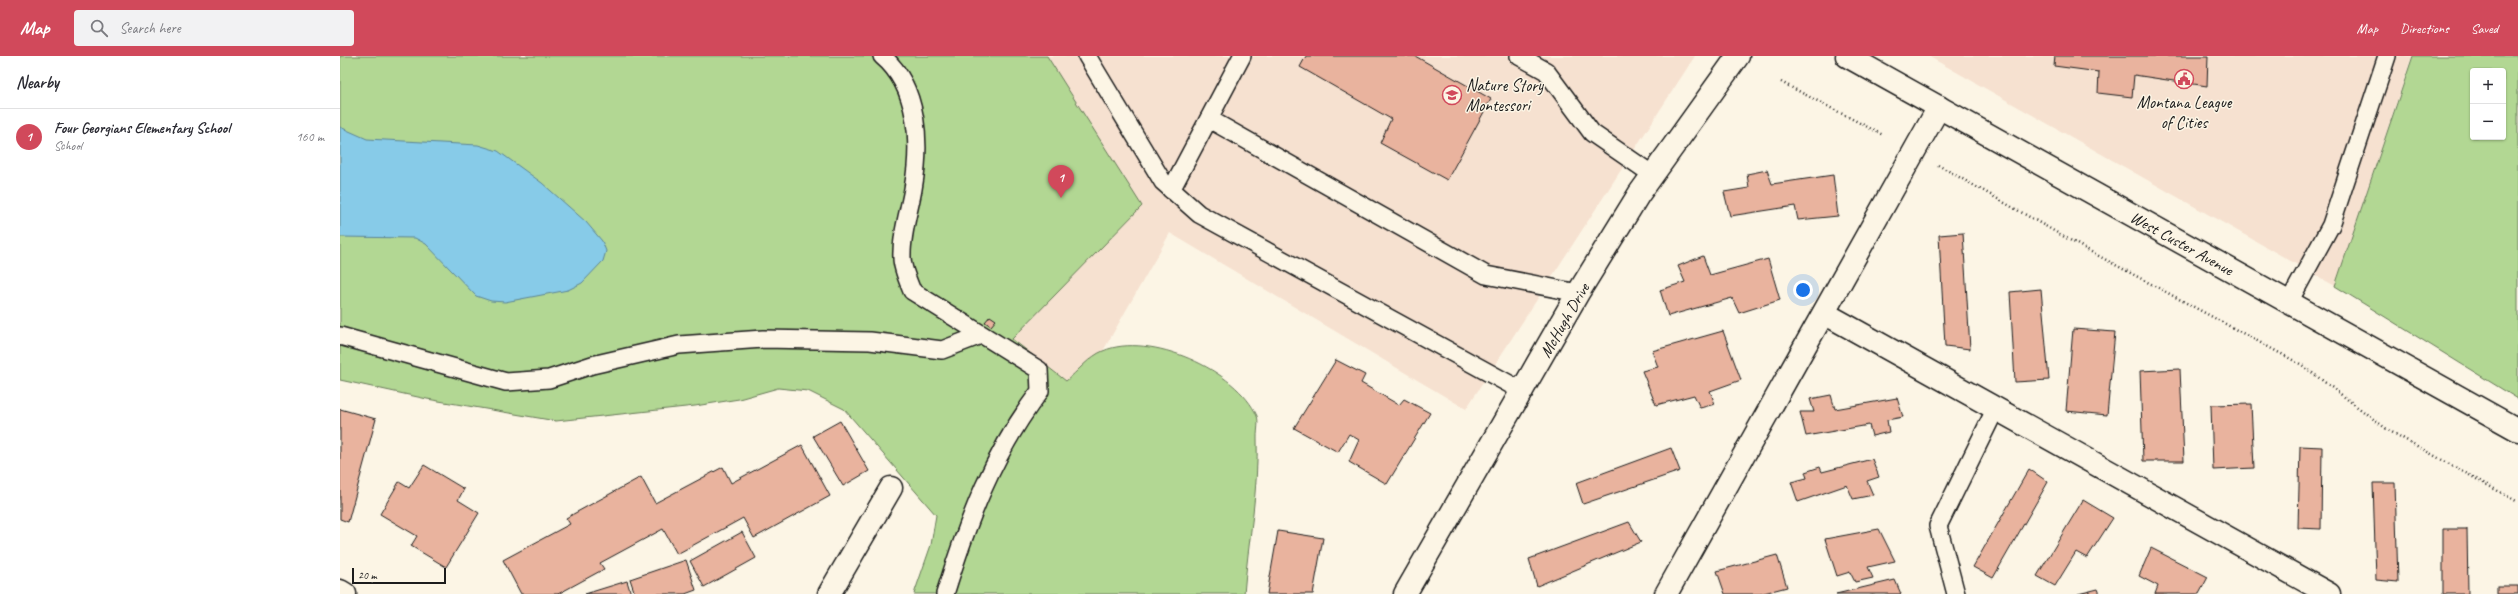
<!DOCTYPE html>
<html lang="en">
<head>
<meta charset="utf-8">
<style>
  :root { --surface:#fff; --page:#f2f2f3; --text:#2b2b33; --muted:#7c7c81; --line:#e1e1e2; --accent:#d1495b }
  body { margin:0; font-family:Caveat,sans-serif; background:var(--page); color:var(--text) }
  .controls { position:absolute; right:12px; top:12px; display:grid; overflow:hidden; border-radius:4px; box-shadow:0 1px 3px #0004 }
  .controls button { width:36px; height:36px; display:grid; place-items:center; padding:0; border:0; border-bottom:1px solid var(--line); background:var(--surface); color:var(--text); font:20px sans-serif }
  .scale { position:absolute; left:12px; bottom:10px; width:94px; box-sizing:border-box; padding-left:4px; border:2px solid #1c1c1c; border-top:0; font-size:11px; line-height:14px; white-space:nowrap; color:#1c1c1c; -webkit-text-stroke:3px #fcf5e5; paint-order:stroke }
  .you { position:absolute; left:1463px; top:234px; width:14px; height:14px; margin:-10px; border:3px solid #fff; border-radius:50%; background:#1a73e8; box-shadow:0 0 0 6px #1a73e833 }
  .badge { display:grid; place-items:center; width:26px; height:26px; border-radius:50%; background:var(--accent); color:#fff; font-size:13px; font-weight:700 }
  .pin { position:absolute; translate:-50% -33px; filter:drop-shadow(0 1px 2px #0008) }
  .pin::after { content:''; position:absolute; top:21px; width:14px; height:12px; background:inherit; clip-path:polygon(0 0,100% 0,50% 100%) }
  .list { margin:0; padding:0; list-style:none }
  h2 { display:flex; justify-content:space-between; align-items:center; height:52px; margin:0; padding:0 16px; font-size:17px }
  h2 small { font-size:13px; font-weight:400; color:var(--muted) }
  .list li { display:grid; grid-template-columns:26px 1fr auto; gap:12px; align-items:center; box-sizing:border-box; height:56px; padding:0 16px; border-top:1px solid var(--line) }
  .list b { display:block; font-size:15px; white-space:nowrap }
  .list p { margin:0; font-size:13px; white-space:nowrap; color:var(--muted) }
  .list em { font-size:13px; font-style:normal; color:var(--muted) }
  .icon { flex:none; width:22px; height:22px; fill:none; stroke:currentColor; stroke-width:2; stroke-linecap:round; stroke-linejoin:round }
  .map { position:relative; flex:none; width:2178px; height:538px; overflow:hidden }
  header { display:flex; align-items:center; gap:24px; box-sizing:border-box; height:56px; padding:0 20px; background:var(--accent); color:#fff }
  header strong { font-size:19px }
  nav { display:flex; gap:22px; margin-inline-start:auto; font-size:14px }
  .search { width:280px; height:36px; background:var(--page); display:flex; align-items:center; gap:10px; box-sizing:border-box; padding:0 14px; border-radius:4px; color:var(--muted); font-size:15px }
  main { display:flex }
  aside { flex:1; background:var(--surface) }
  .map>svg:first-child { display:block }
</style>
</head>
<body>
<header>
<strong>Map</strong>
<div class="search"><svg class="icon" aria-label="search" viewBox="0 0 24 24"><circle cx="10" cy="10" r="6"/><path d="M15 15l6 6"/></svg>Search here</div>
<nav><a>Map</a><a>Directions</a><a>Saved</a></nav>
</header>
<main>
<aside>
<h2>Nearby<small></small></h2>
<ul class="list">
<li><span class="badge">1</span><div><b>Four Georgians Elementary School</b><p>School</p></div><em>160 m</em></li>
</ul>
</aside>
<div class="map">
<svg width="2178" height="538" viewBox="0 0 2178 538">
  <rect width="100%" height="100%" fill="#fcf5e5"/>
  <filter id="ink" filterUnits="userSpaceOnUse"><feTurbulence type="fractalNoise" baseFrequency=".025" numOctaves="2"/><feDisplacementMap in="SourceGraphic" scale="8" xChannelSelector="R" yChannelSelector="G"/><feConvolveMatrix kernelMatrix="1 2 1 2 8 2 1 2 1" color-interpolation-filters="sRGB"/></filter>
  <g filter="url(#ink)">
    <g fill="#f6e1d0">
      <polygon points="566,0 1355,0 1126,353 830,177 763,295 726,325 672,283"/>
      <polygon points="1588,0 2072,0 1995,230"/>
    </g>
    <g fill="#b2d793" stroke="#677a58" fill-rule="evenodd">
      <path d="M0 0H707L802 150 672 283 726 325C737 316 750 300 763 295 809 275 897 314 917 360 919 365 917 375 917 381 919 433 908 486 904 538H574L591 489 596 459 504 353 468 335 438 332 399 343 355 350 216 365 87 343 0 324Z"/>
      <path d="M2073 0H2178V343L1995 230ZM2133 15H2163V81H2133Z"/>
    </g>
    <polygon fill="#87cbe8" stroke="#5c8596" points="0,71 27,83 138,89 158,95 202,127 246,166 262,185 266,195 263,205 242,227 228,234 165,246 151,245 136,240 86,188 75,182 0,181"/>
    <g fill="#e9b39e" stroke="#1c1c1c">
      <polygon points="966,0 1075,0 1151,43 1107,124 1040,87 1051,63 960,11"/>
      <polygon points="1715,0 1868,0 1867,30 1794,19 1792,41 1758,37 1759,16 1714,10"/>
      <polygon points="1427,114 1432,128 1493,119 1498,160 1458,164 1455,150 1390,160 1384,136 1409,132 1407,118"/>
      <polygon points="1623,177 1630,293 1605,290 1599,179"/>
      <polygon points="1363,200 1370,219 1428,203 1440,244 1399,257 1392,242 1328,260 1320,234 1345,226 1338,210"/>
      <polygon points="1701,233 1709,324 1675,326 1670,236"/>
      <polygon points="650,260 656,264 651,270 645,266"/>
      <polygon points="1733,273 1775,276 1767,359 1726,355"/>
      <polygon points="1383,275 1401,324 1370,335 1375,348 1360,352 1354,339 1316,349 1302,315 1318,311 1312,295"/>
      <polygon points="996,304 1025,319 1021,327 1059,349 1064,343 1090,357 1047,428 1009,406 1019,384 1009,378 998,396 954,372"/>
      <polygon points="1840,313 1844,405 1803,405 1800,315"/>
      <polygon points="1491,339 1495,353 1557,342 1563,361 1547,364 1549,376 1532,380 1529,369 1466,380 1460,356 1474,356 1470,343"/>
      <polygon points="1911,348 1914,412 1873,414 1871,349"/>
      <polygon points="0,353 36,363 8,466 0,463"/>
      <polygon points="500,365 529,415 503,430 473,380"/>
      <polygon points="462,389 490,440 414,482 403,462 337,498 323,473 260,507 264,513 218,538 181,538 163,504 230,468 226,462 301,421 315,447 383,411 391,427"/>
      <polygon points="1960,390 1982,391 1981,473 1958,472"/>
      <polygon points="1331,392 1340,415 1243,448 1236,427"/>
      <polygon points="1532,403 1539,421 1527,425 1533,439 1513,443 1507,429 1458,446 1451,426 1467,422 1465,416 1480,411 1482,416"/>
      <polygon points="84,409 124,433 118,444 139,457 106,511 71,490 77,480 40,458 59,426 69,432"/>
      <polygon points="1689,413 1708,426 1653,522 1633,511"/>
      <polygon points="2033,427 2055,427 2058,526 2036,524"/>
      <polygon points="1743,444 1773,462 1747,502 1736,496 1715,530 1697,520"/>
      <polygon points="1289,466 1301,486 1197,530 1189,503"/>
      <polygon points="1539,473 1555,505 1528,511 1533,522 1515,526 1510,516 1497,520 1485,483"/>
      <polygon points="2103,473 2127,473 2128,538 2103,538"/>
      <polygon points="938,475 983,482 973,538 927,538"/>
      <polygon points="402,476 416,502 364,531 350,505"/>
      <polygon points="1811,492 1868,521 1859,538 1815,538 1818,530 1799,520"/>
      <polygon points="1437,499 1447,531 1420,538 1385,538 1377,515"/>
      <polygon points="346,504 356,534 345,538 295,538 290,523"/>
      <polygon points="1555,524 1561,538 1496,538"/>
      <polygon points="287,525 291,538 245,538"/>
      <rect x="2157" y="530" width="21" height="8"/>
      <polygon points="1758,533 1760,538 1738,538"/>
    </g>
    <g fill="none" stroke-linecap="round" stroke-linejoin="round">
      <defs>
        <g id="service">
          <path d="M542 0C579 31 581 88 573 133 569 156 561 179 562 202 562 212 568 225 572 235L699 314 700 335C653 397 628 464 605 538"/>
          <polyline points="747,0 823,126 859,158 1184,336"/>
          <polyline points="1179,0 1206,15 1252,77 1313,119"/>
          <polyline points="869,63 1146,219 1238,237"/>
          <polyline points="831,134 902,0"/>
          <polyline points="1949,246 1991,169 2047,0"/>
          <polyline points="0,280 166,326 209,323 252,309 339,289 423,283 530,285 602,294 641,279"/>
          <polyline points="1616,538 1598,470 1655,354"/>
        </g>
        <g id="minor">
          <polyline points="1484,257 1989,538"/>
          <polyline points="0,535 5,538"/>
          <polyline points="489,538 551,432"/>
          <polyline points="1065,538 1238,237 1299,138 1398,0"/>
          <polyline points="1326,538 1599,51"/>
        </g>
        <polyline id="secondary" points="1507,0 2178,374"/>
      </defs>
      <use href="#service" stroke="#1c1c1c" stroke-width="20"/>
      <use href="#minor" stroke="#1c1c1c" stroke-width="25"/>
      <use href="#secondary" stroke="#1c1c1c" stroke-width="25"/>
      <g stroke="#1c1c1c" stroke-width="2.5" stroke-dasharray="1 3" stroke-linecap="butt">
        <polyline points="1441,26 1543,79"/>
        <polyline points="1598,109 1744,192 1962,309 2048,374 2178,446"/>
      </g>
      <use href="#service" stroke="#fcf5e5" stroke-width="17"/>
      <use href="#minor" stroke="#fcf5e5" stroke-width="22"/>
      <use href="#secondary" stroke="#fcf5e5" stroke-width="22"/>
    </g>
  </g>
  <defs>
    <symbol id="civic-ring" viewBox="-11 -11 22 22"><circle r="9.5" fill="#fcf5e5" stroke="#d1495b" stroke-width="1.5"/><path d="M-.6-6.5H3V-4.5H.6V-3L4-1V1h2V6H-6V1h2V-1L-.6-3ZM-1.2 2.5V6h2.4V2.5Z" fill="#d1495b"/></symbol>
    <symbol id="school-ring" viewBox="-11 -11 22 22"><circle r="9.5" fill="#fcf5e5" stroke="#d1495b" stroke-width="1.5"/><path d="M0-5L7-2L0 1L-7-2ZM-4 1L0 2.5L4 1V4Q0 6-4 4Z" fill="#d1495b"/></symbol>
  </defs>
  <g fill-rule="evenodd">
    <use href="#civic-ring" x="1833" y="12" width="22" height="22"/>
    <use href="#school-ring" x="1101" y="28" width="22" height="22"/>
  </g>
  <g text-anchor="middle" stroke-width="3" stroke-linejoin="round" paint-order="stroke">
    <g font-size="17" fill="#1c1c1c" stroke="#fcf5e5" text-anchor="start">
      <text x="1126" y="35">Nature Story<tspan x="1126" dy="20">Montessori</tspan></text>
      <text x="1844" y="52" text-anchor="middle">Montana League<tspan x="1844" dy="20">of Cities</tspan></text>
    </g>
    <g font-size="17" fill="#1c1c1c" stroke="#fcf5e5">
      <text transform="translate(1842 187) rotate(29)" y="6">West Custer Avenue</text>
      <text transform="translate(1224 264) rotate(-60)" y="6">McHugh Drive</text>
    </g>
  </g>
</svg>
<div class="controls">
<button>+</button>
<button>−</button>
</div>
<div class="scale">20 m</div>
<div class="you"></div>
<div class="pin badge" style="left:721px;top:142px">1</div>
</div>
</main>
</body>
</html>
